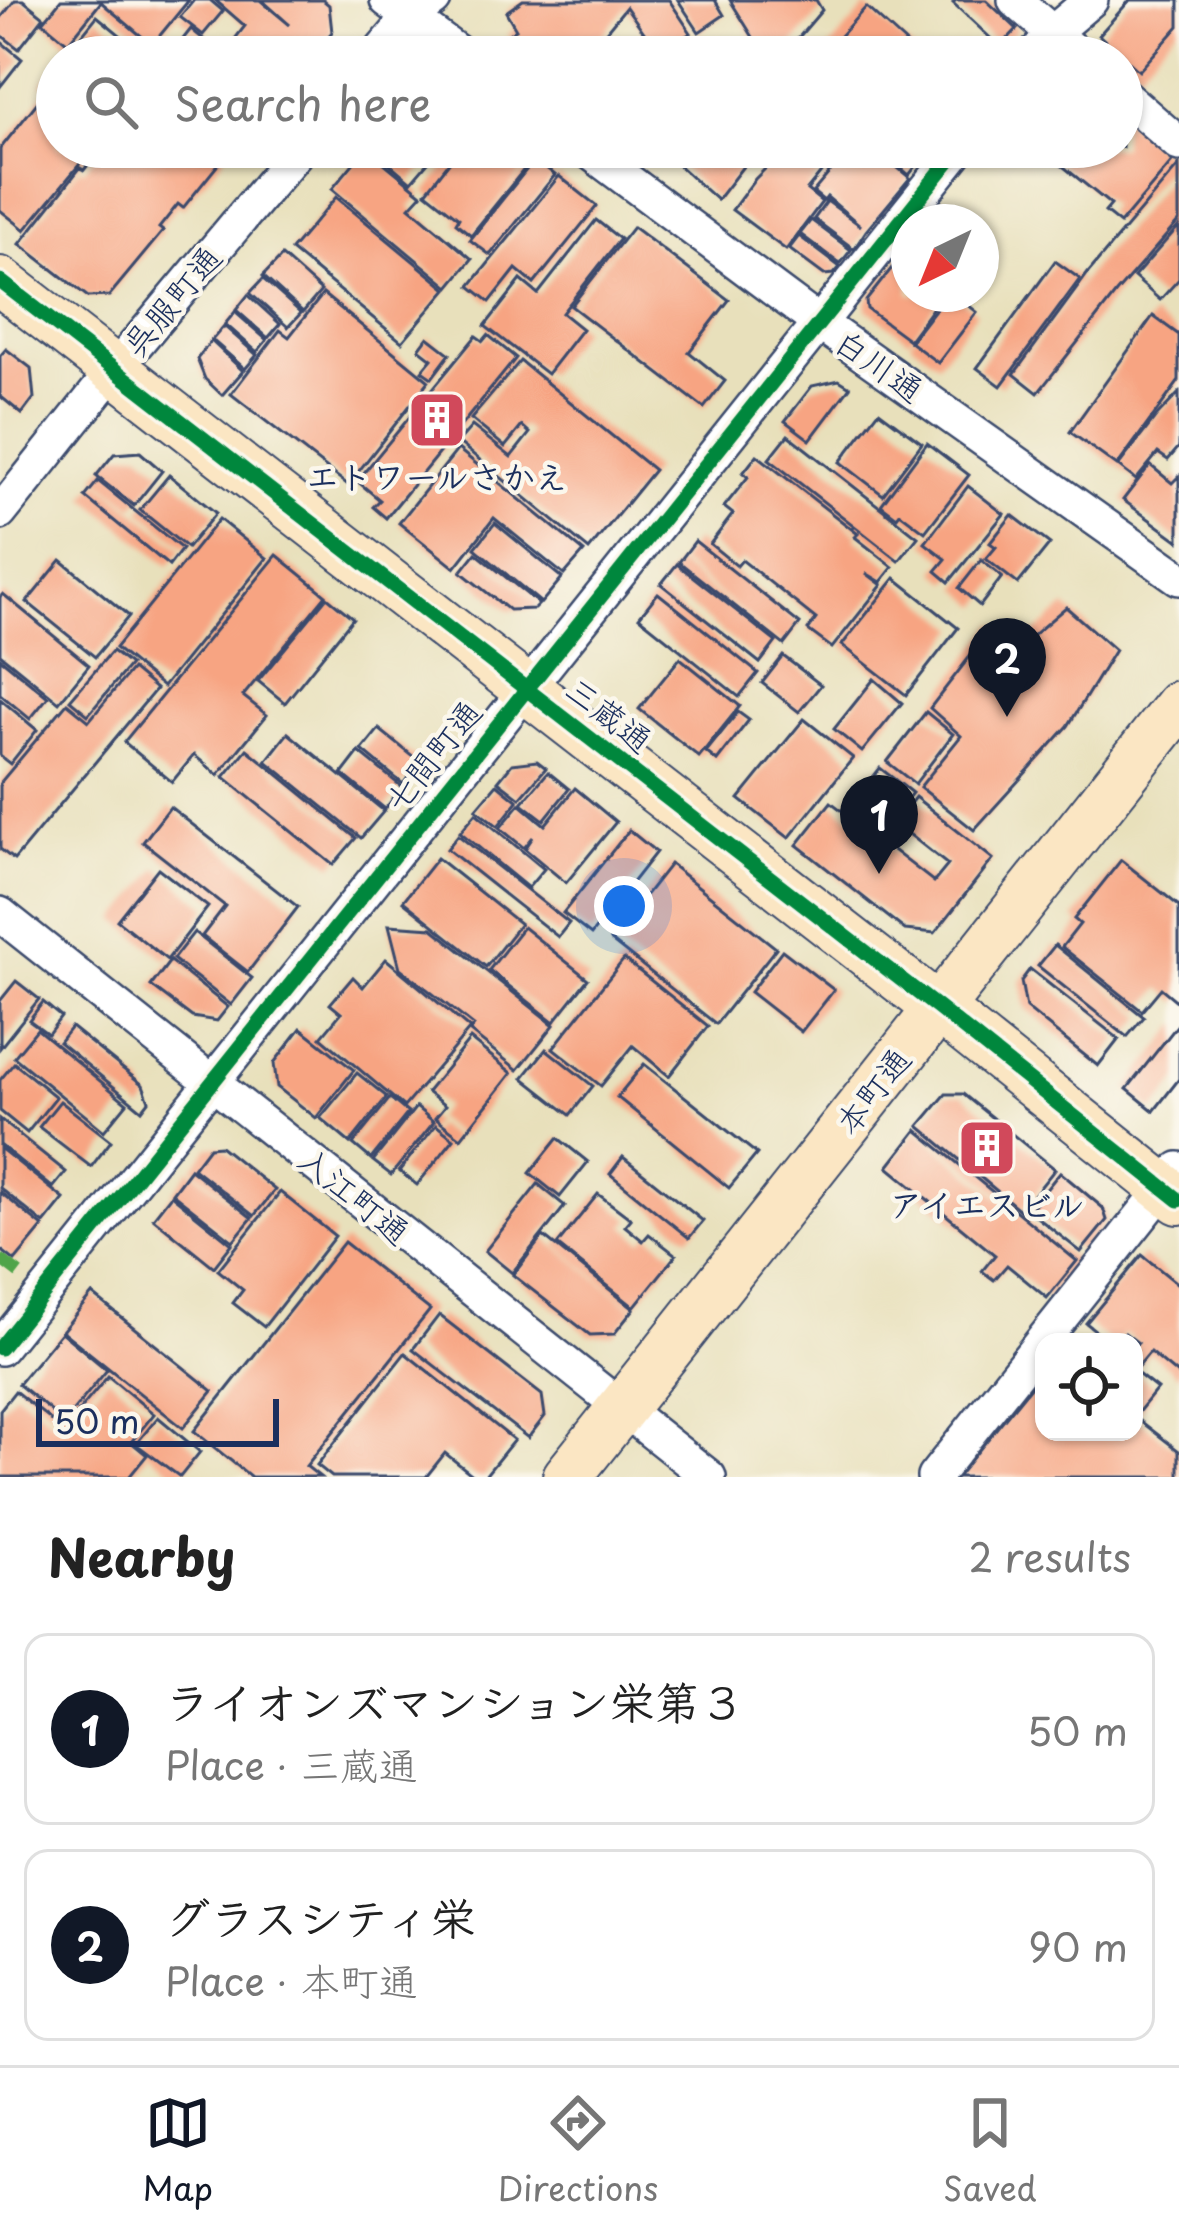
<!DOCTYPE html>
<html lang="en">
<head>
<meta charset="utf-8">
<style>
  :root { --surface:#fff; --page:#f2f2f2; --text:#222; --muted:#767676; --line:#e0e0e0; --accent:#111827 }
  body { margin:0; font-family:"Playpen Sans","Klee One",sans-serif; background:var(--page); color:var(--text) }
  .controls { position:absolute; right:36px; bottom:36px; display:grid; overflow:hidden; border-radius:24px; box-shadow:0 3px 9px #0004 }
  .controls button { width:108px; height:108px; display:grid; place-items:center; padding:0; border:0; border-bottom:3px solid var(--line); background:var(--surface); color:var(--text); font:60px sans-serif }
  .compass { position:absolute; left:891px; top:204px; width:108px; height:108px; border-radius:50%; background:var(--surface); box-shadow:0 3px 9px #0004; rotate:223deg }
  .scale { position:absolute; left:36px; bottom:30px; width:243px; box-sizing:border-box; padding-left:12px; border:6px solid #1b2f5e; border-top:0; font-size:33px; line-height:42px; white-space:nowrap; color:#1b2f5e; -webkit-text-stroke:9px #fbf7ec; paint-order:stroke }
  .you { position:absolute; left:624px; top:906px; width:42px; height:42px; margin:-30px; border:9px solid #fff; border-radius:50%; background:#1a73e8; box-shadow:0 0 0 18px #1a73e833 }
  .badge { display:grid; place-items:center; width:78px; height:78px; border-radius:50%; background:var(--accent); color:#fff; font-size:39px; font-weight:700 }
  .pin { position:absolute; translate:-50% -99px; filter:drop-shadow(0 3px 6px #0008) }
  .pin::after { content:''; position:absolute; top:63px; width:42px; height:36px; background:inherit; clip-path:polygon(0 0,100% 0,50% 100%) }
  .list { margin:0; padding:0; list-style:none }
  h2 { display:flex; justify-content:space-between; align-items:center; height:156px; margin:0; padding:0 48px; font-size:51px }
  h2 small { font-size:39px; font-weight:400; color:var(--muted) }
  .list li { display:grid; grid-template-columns:78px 1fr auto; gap:36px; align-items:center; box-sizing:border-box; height:192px; margin:0 24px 24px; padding:0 24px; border:3px solid var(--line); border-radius:24px }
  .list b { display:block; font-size:45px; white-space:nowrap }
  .list p { margin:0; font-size:39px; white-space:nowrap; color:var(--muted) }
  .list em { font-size:39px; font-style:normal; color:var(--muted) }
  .icon { flex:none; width:66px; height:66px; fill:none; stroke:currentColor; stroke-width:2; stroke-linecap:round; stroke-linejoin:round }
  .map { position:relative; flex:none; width:1179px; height:1477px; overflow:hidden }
  .search { position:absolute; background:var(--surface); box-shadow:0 3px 9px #0004; left:36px; right:36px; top:36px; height:132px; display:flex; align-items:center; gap:30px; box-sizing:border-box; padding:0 42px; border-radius:66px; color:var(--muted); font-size:45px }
  .sheet { height:588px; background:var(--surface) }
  nav { display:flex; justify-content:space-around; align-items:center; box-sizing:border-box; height:168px; border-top:3px solid var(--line); background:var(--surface); font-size:33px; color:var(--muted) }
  nav a { display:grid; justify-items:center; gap:6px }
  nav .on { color:var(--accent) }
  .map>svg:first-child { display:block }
</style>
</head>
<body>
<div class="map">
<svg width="1179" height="1477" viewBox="0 0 1179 1477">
  <rect width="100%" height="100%" fill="#fbf7ec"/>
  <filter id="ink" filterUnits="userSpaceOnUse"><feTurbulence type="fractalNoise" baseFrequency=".00833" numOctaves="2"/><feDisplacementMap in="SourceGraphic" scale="24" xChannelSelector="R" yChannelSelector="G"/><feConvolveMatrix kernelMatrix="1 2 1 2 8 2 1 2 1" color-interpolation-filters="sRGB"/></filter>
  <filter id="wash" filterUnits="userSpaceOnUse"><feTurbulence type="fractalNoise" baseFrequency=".004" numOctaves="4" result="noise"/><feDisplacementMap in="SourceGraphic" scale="48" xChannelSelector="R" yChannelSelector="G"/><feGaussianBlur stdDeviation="2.7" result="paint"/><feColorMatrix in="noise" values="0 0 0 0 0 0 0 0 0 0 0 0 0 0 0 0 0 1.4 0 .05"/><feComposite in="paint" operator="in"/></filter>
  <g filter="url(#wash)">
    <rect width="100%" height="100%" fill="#e8e0bb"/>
    <g id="blocks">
      <g fill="#f7a482">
        <polygon points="15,0 23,0 44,17 19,49 0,34 0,19"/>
        <polygon points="61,0 189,0 152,45 101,2 68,43 43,22"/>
        <polygon points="194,0 210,0 223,11 203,35 180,17"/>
        <polygon points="215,0 260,0 290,25 262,0 323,0 329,5 332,32 310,57 229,57 224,53 245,26"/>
        <polygon points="523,0 669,0 691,33 658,52 626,7 585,57 535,57 507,35 516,29 506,12"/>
        <polygon points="678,0 715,0 724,15 699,32"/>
        <polygon points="730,0 816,0 822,10 782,57 756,57 761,50"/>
        <polygon points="956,0 986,0 1017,29 1000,47 953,3"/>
        <polygon points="1130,0 1179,0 1179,26 1139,71 1099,35"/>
        <polygon points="866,7 921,57 821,57"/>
        <polygon points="97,16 125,39 110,57 64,57"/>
        <polygon points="191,29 225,57 169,57"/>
        <polygon points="0,41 22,59 0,87"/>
        <polygon points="57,66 57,147 94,147 25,230 0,210 0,149 48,89 42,84"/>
        <polygon points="1122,117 1173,161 1120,224 1105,212 1111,205 1043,150 1036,158 1022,147 1122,147"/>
        <polygon points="102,147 215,147 225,156 183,208 178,204 159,228 163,231 109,296 88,297 20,244 80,168 84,170"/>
        <polygon points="370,147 412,147 429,161 411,182"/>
        <polygon points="461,147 522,147 534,157 471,235 456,223 459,218 426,192"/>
        <polygon points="687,147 758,147 717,200 675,162"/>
        <polygon points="787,147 817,147 832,159 807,190 822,202 786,250 732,210 755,179"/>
        <polygon points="859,147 873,147 910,178 866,231 854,249 814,219 827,201 861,226 827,197 824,201 813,192 841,159 846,162"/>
        <polygon points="876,147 906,147 921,160 909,175"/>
        <polygon points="366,148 422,194 410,207 472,259 449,287 332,189"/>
        <polygon points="535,159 555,175 490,255 470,240"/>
        <polygon points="1179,165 1179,221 1116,293 1038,393 1014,374 1088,273"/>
        <polygon points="559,176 597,206 534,284 516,269 490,302 470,286"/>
        <polygon points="336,197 447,289 402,342 291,250"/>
        <polygon points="596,220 620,239 562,313 582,329 547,374 485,326 521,280 538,294"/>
        <polygon points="811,220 851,250 840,264 800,234"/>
        <polygon points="1179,226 1179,279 1160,300 1134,277"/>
        <polygon points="633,227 729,300 689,352 725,381 704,408 571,306"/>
        <polygon points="799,236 840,267 834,274 824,275 789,249"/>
        <polygon points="902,255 909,260 909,294 943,294 909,340 867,309 866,301"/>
        <polygon points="282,256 321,291 303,312 263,276"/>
        <polygon points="1055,261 1080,279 1001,386 977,368"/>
        <polygon points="263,279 301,313 288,327 250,293"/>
        <polygon points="323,294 429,381 348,485 231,394 280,330 289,337"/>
        <polygon points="947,294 954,294 977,312 938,363 910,342"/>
        <polygon points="248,295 280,324 268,338 236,310"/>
        <polygon points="235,312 267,340 257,352 225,324"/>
        <polygon points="1153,316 1179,335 1179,381 1117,466 1070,432"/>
        <polygon points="224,326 257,355 245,369 212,340"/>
        <polygon points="488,335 516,358 386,518 373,507 380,500 357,481 476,336 483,341"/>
        <polygon points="428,337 450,354 432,378 422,371 432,359 419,349"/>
        <polygon points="211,341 243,371 222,395 205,379 197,359"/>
        <polygon points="6,349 31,368 34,398 22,414 0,396 0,356"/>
        <polygon points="520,361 654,470 589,550 458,442 472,426 511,457 530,433 522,426 505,447 471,419"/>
        <polygon points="839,380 850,387 810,440 785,421 812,386"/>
        <polygon points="1179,393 1179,447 1168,460 1158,453 1136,480 1118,466 1156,417"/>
        <polygon points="879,411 922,443 883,495 840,462"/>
        <polygon points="788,435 918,537 899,561 769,459"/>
        <polygon points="927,443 969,475 925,532 900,513 897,517 881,505"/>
        <polygon points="458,449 584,552 564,575 494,518 455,568 399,523"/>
        <polygon points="140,452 162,471 134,506 96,476 114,454"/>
        <polygon points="757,455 858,534 855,537 893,567 881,582 866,573 882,585 832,648 808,630 816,619 742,560 737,566 710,544 733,514 724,507 748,477 743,473"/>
        <polygon points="1150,465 1172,483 1179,476 1179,541 1123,500"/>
        <polygon points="169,475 216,513 187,548 140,510"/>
        <polygon points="98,481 182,549 169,566 85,497"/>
        <polygon points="968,486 1004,514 949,582 936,571 946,559 925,543"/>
        <polygon points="1012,515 1050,544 1018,584 986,559 996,547 990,543"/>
        <polygon points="219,519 267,558 163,687 115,648"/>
        <polygon points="495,523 562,578 541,603 475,548"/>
        <polygon points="695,541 800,624 784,645 679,562"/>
        <polygon points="476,553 539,604 534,609 509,610 461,572"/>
        <polygon points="277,555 326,595 243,696 267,715 218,775 194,755 172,782 124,742"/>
        <polygon points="61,560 129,616 95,657 27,602"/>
        <polygon points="981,560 1002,577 980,606 959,588"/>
        <polygon points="677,564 776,642 760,663 661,584"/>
        <polygon points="895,578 958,628 906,695 842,645"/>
        <polygon points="658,593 758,673 739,697 639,617"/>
        <polygon points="3,594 89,665 59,702 0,654 0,597"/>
        <polygon points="327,597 353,618 285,703 258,681"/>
        <polygon points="1066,607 1115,650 1068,726 974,830 920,787 961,736 930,708 995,624 1013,638 1005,647 1012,653"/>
        <polygon points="112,651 130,665 88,715 70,700"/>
        <polygon points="783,656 821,685 799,712 762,683"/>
        <polygon points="0,658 48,697 30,719 0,694"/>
        <polygon points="680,658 740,706 699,757 639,709"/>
        <polygon points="132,669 156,689 14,860 0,849 0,783 67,703 89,721"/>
        <polygon points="874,679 902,703 862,752 834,729"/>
        <polygon points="0,699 37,730 10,764 0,756"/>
        <polygon points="738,712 749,720 717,761 706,752"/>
        <polygon points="926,712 953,734 915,784 887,762"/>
        <polygon points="804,719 853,758 789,838 739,799"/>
        <polygon points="379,729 420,762 403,784 362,750"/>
        <polygon points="288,733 384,811 361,838 266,761"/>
        <polygon points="247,749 356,838 333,865 224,777"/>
        <polygon points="359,752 402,787 385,809 342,774"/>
        <polygon points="537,761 546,768 520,798 498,781 512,764"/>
        <polygon points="880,768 912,793 892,818 860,794"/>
        <polygon points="548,772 569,789 544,820 522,803"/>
        <polygon points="497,784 518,801 498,826 476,809"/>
        <polygon points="575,788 616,822 566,883 525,849 533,837 524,848 500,828 520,804 545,825"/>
        <polygon points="915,797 993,859 935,933 905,930 797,845 831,802 934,882 948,865 895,823"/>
        <polygon points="170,807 298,907 248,972 202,936 225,906 143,842"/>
        <polygon points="476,813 544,869 528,888 460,832"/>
        <polygon points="629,830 656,852 591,935 563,913"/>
        <polygon points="458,835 569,923 558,937 447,849"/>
        <polygon points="437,858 520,924 486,967 403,901"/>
        <polygon points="1121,860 1179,906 1179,1003 1161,988 1142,1011 1062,947 1080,924 1074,919"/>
        <polygon points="670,864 776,948 716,1024 610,940"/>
        <polygon points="158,868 208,907 167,960 117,920"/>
        <polygon points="389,925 432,928 554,1025 518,1070 470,1032 474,1026 400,968"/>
        <polygon points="523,927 588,979 554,1022 489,970"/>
        <polygon points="194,932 252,978 231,1005 173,959"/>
        <polygon points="1055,945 1144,1017 1127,1037 1038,966"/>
        <polygon points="782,950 834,990 801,1032 750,992"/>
        <polygon points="386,959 470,1029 404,1107 321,1037 341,1013 330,1004 353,977 363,987"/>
        <polygon points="624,959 708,1026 669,1076 633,1046 601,1086 553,1048"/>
        <polygon points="170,961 228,1007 217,1021 192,1017 151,986"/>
        <polygon points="1030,969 1119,1039 1098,1066 1026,1008 1021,981"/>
        <polygon points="16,981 39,999 0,1048 0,1001"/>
        <polygon points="43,1002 61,1017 48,1034 29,1020"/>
        <polygon points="1179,1023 1179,1079 1154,1111 1127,1089"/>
        <polygon points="71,1027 143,1085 149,1101 142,1110 59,1042"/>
        <polygon points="301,1028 354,1070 316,1118 277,1087 274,1063"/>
        <polygon points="37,1029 127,1103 104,1131 14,1057"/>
        <polygon points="470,1039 512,1073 461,1138 435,1118 445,1106 427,1092"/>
        <polygon points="546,1049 593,1086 570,1115 523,1078"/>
        <polygon points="14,1063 56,1097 27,1133 0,1111 0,1080"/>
        <polygon points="644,1064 757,1154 729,1188 617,1097"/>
        <polygon points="357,1073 387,1097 350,1143 320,1118"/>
        <polygon points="946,1094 963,1094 1055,1169 1021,1211 919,1126"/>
        <polygon points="390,1098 408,1113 371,1159 353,1144"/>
        <polygon points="60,1101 111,1141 91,1167 39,1127"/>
        <polygon points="416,1107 434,1122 391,1175 373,1161"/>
        <polygon points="0,1119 66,1172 53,1188 0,1145"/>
        <polygon points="436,1125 454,1139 417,1185 399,1171"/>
        <polygon points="917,1130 1077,1261 1047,1298 1007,1265 994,1280 982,1271 995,1255 888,1167"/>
        <polygon points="558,1138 588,1162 560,1197 530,1173"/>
        <polygon points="220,1146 275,1190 254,1216 193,1168 209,1147"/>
        <polygon points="0,1148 64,1199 44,1224 0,1188"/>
        <polygon points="623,1157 703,1221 689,1238 610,1174"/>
        <polygon points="190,1169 252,1218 233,1241 172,1193"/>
        <polygon points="1060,1172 1103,1208 1107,1220 1081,1252 1029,1211"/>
        <polygon points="538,1184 565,1206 512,1273 485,1251"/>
        <polygon points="0,1192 43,1227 15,1261 0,1249"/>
        <polygon points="280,1192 335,1236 264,1327 233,1303 243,1290 218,1270"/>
        <polygon points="598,1194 631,1219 625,1226 643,1241 649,1234 676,1255 634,1307 557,1245"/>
        <polygon points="171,1195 232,1244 214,1267 153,1218"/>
        <polygon points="543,1236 634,1309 614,1334 590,1335 513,1275"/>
        <polygon points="344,1242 430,1310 306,1466 320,1477 251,1477 194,1431"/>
        <polygon points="1142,1255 1179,1285 1179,1376 1150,1352 1134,1371 1157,1389 1136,1415 1134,1413 1134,1347 1138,1343 1125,1333 1118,1342 1110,1342 1086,1323"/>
        <polygon points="92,1294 213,1391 183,1428 62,1331"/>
        <polygon points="439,1315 542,1395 545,1416 528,1438 413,1349"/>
        <polygon points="61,1332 107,1370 64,1422 18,1384"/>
        <polygon points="405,1353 514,1440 484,1477 475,1477 445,1453 426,1477 332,1477 317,1465"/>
        <polygon points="1044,1370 1044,1432 1134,1432 1134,1416 1179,1451 1179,1477 957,1477"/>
        <polygon points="108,1376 154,1414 131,1442 147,1455 129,1477 0,1477 0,1410 15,1391 63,1430"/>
        <polygon points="158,1417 200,1452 180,1477 136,1444"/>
      </g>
    </g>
  </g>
  <g filter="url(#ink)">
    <use href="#blocks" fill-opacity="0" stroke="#3a4a6c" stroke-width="3"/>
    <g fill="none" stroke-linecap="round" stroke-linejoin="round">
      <defs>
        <g id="street">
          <polyline points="387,0 464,57"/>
          <polyline points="1015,0 1080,57"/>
          <polyline points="376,57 410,17 434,0"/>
          <polyline points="1033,57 1052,33 1091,0"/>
          <polyline points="1122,94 1179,144"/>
          <polyline points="583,147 819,323 1179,578"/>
          <polyline points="0,513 115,369 301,147"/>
          <polyline points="0,914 709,1477"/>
          <polyline points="0,1348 960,147"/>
          <polyline points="934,1477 1179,1169"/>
        </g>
        <g id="secondary">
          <polyline points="0,281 938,1008 1179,1200"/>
          <polyline points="567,1477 1179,705"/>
        </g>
      </defs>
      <use href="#street" stroke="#3a4a6c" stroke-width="38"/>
      <use href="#secondary" stroke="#3a4a6c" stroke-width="52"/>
      <use href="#street" stroke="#fff" stroke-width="33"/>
      <use href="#secondary" stroke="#fbe6c3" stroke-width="48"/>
      <polyline stroke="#4fa44a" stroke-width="12" stroke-dasharray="24 12" stroke-linecap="butt" points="0,1259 25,1278"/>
      <defs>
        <g id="cycleway">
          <polyline points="0,281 938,1008 1179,1200"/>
          <polyline points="0,1348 960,147"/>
        </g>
      </defs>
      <use href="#cycleway" stroke="#fbf7ec" stroke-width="22"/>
      <use href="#cycleway" stroke="#00873e" stroke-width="15"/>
    </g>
  </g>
  <defs>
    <symbol id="building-square" viewBox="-11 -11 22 22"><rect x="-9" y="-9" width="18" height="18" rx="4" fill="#d1495b" stroke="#fbf7ec"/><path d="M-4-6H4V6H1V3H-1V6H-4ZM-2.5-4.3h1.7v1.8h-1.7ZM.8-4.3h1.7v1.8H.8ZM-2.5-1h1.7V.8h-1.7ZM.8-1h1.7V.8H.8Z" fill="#fff"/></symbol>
  </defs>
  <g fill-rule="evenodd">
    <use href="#building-square" x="404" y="387" width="66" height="66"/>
    <use href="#building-square" x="954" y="1115" width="66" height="66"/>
  </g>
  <g text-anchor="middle" stroke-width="9" stroke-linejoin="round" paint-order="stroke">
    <g font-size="33" fill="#1b2f5e" stroke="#fbf7ec">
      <text transform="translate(172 301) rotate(-50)" y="12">呉服町通</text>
      <text transform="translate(879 366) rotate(35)" y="12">白川通</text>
      <text transform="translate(609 715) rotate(38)" y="12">三蔵通</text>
      <text transform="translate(433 756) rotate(-51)" y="12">七間町通</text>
      <text transform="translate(873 1091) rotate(-52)" y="12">本町通</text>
      <text transform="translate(354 1196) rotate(39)" y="12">入江町通</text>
    </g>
    <g font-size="33" font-weight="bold" fill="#1b2f5e" stroke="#fbf7ec">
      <text x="437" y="489">エトワールさかえ</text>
      <text x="987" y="1217">アイエスビル</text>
    </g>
  </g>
</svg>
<div class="controls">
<button><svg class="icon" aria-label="locate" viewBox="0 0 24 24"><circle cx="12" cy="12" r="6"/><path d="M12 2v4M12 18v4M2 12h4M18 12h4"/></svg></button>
</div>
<svg class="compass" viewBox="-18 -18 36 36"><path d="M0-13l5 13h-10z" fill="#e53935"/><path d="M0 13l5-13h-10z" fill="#767676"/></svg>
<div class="scale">50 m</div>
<div class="you"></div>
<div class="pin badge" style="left:879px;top:874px">1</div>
<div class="pin badge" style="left:1007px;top:717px">2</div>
<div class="search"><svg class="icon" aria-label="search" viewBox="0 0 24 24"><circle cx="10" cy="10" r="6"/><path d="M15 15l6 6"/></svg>Search here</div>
</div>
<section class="sheet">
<h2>Nearby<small>2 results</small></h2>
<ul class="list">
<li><span class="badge">1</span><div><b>ライオンズマンション栄第３</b><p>Place · 三蔵通</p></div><em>50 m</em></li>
<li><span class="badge">2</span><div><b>グラスシティ栄</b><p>Place · 本町通</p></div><em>90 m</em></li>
</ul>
</section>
<nav>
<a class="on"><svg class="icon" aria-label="map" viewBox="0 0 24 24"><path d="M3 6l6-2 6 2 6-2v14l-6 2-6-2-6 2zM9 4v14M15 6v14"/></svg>Map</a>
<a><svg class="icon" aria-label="directions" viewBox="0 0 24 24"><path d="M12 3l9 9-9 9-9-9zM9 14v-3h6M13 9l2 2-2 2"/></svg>Directions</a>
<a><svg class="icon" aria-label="saved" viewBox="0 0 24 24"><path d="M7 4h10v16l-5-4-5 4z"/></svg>Saved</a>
</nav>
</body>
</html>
